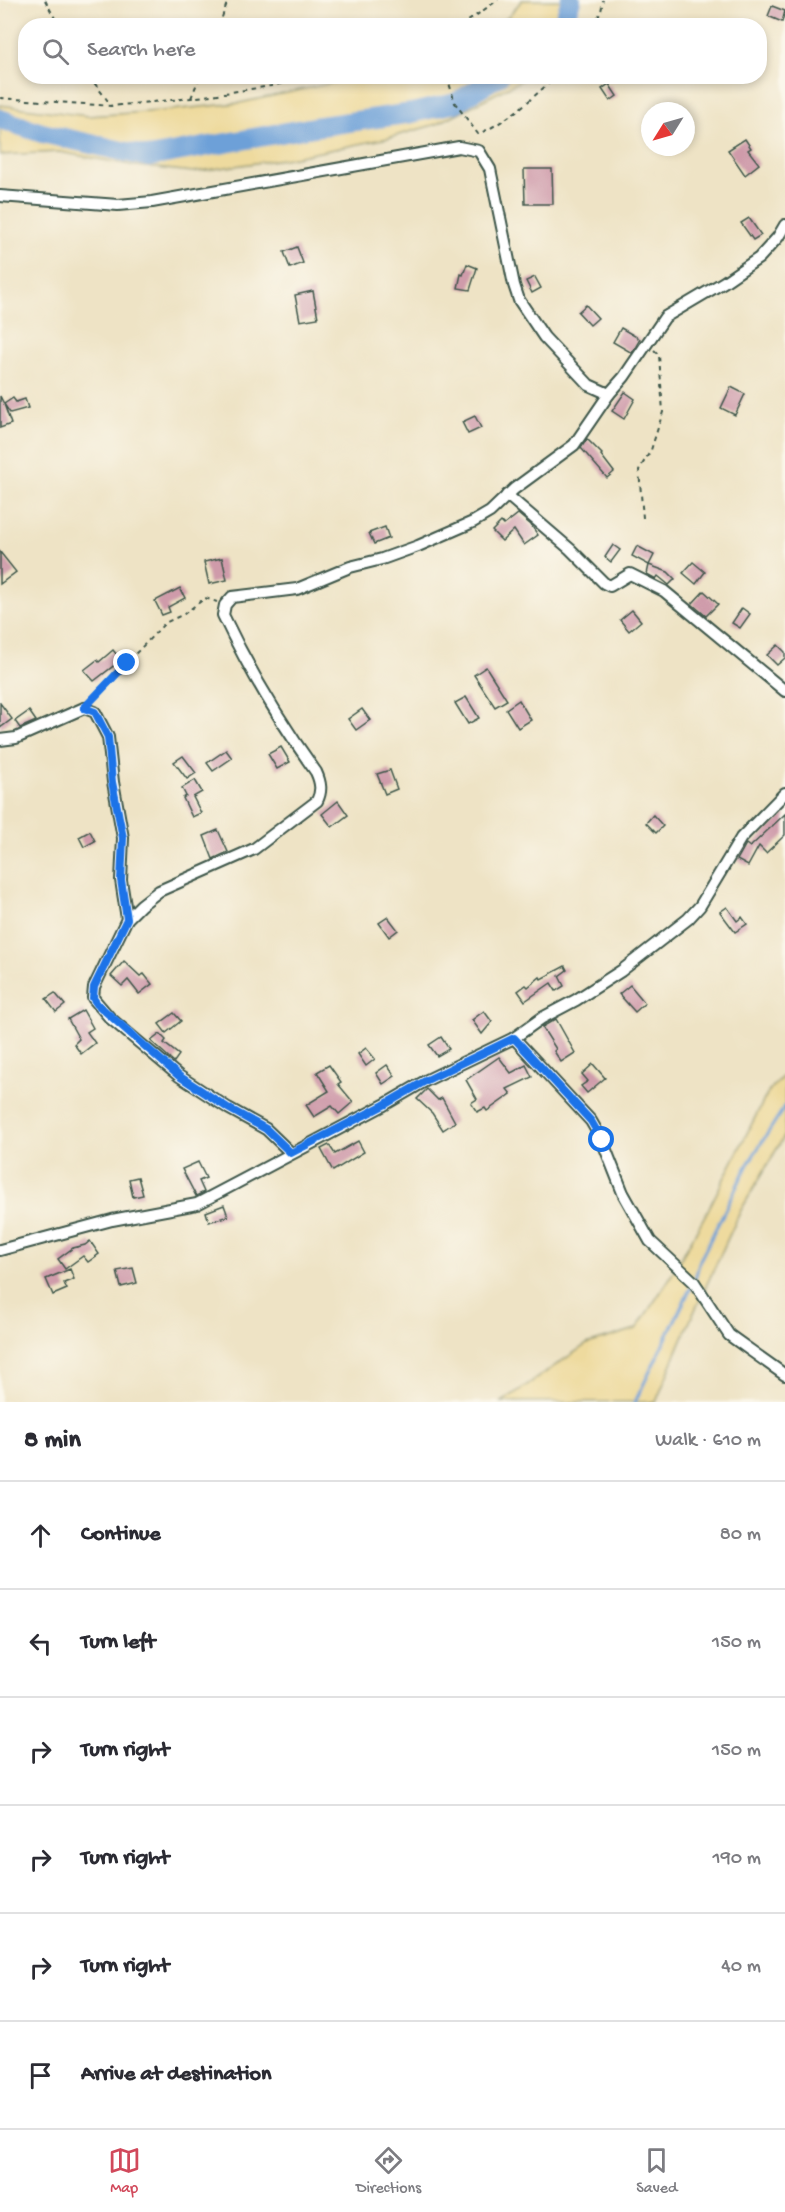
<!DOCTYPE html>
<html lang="en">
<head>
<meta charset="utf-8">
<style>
  :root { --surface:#fff; --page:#f7f7f7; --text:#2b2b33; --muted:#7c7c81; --line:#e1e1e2; --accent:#d1495b }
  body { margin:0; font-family:"Gochi Hand",sans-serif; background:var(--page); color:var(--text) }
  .compass { position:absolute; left:641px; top:102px; width:54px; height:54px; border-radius:50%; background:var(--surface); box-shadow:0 3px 9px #0003; rotate:233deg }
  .stop { position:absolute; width:18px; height:18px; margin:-14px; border:4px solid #1a73e8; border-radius:50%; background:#fff }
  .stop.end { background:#1a73e8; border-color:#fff; box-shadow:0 2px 6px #0008 }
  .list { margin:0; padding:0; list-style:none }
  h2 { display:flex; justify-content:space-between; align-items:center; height:78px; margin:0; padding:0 24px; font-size:26px }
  h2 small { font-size:20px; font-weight:400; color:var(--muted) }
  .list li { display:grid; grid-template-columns:39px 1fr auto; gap:18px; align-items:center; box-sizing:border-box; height:108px; padding:0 24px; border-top:2px solid var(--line) }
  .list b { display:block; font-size:22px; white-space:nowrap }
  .list em { font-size:20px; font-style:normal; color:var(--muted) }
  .icon { flex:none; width:33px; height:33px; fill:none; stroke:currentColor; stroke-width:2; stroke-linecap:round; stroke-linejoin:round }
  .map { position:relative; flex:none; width:785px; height:1402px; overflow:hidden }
  .search { position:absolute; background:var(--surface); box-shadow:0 3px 9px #0003; left:18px; right:18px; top:18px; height:66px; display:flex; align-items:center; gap:15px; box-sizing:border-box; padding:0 21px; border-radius:24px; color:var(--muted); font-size:22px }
  .sheet { height:726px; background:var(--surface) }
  nav { display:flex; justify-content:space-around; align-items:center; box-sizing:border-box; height:84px; border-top:2px solid var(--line); background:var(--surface); font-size:16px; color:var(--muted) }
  nav a { display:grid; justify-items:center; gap:3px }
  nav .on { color:var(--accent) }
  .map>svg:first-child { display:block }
</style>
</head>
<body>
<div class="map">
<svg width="785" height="1402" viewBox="0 0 785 1402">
  <rect width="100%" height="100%" fill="#fbf7ec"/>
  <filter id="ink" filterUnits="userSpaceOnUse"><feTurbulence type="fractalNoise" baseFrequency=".0167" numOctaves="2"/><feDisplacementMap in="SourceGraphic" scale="12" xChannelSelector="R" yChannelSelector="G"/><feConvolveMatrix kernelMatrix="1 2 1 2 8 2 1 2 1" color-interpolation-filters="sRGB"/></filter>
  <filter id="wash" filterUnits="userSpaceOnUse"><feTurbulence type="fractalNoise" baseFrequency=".008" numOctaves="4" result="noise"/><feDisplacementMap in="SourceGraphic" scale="24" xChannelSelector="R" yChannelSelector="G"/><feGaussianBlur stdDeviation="1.35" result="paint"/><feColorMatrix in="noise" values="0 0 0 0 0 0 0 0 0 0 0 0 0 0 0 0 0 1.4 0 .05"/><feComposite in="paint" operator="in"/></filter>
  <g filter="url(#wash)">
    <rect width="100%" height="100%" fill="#eee3c5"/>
    <g fill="#eeda9e" stroke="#868c69" stroke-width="1.5">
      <polygon points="522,0 575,0 558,25 497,25 509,16"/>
      <polygon points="360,77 524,77 522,80 437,124 388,138 290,158 193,172 137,166 59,152 0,155 0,105 88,116 161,111 240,103"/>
      <polygon points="785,1074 785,1135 741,1210 685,1332 656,1402 502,1402 587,1344 636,1329 668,1281 708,1210 768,1092"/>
    </g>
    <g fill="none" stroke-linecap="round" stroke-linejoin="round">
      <g stroke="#6da0d8" stroke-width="3">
        <polyline points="695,1279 700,1260 748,1164 785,1106"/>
        <polyline points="635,1402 692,1285"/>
      </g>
      <g stroke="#6da0d8" stroke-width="20">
        <polyline points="562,26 571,0"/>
        <polyline points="0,119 42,133 149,157 314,127 412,113 455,103 499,76"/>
      </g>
    </g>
    <g id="blocks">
      <g fill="#cf9baa">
        <polygon points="772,6 785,11 782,22 768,16"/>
        <polygon points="609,84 617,96 610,101 602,89"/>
        <polygon points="745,139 751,148 748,150 759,164 745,175 728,150"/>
        <polygon points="524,169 552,169 553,204 525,204"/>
        <polygon points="749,218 761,235 753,240 741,223"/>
        <polygon points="297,247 303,263 290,268 284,252"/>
        <polygon points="467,264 477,268 470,290 458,288 461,274 463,275"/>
        <polygon points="535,277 541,288 532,293 526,281"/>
        <polygon points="313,291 318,318 300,321 295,295"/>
        <polygon points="586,305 598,318 590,325 578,312"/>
        <polygon points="621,328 640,339 632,353 613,342"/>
        <polygon points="731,387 745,394 735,415 721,408"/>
        <polygon points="625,392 635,399 624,419 612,411"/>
        <polygon points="0,396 4,404 13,398 16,402 25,399 28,408 10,413 4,404 11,424 0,428"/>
        <polygon points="475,416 481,428 468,434 462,422"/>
        <polygon points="587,439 602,454 601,455 614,472 607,478 581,448"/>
        <polygon points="518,514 531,525 538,535 524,545 514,530 502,541 492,531 501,522 504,525"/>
        <polygon points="385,527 389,538 374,544 369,533"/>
        <polygon points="613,545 620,550 611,562 605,557"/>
        <polygon points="637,546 654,555 649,565 632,556"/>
        <polygon points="0,552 16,572 0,584"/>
        <polygon points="222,558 227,580 209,584 204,562"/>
        <polygon points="693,562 705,572 696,584 683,573"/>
        <polygon points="649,565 668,572 675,579 669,585 658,576 656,579 647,574"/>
        <polygon points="180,588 185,598 168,607 170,612 162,615 155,601"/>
        <polygon points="704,591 718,604 706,616 692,604"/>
        <polygon points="742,608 750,614 740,628 732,623"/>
        <polygon points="632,610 641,621 629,631 620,620"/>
        <polygon points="778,645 785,652 785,658 777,665 767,655"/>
        <polygon points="113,650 121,660 94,681 84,670 97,660 99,662"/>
        <polygon points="486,667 507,700 495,707 474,675"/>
        <polygon points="466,697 479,718 468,724 455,703"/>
        <polygon points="519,700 531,720 518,728 506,709"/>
        <polygon points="0,703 12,719 0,728"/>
        <polygon points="362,709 370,720 356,730 348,719"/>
        <polygon points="29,711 36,721 20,728 15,721"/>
        <polygon points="281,747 290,762 277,769 268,754"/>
        <polygon points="226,750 232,758 213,771 207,763"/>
        <polygon points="183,756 196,773 187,779 174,762"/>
        <polygon points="390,770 397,789 385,794 377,774"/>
        <polygon points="195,780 202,792 193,797 201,813 192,817 183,798 186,796 182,788"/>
        <polygon points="338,801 348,815 332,827 322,814"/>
        <polygon points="785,814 785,835 766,853 759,846 748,866 737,860 746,844 750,847"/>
        <polygon points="653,815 663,826 656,833 646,823"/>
        <polygon points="218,830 228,852 213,859 204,836"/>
        <polygon points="90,831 95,841 84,847 79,837"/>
        <polygon points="727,907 737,921 742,917 747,924 735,932 720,912"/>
        <polygon points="388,917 398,930 389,937 379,923"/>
        <polygon points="124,961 140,976 144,974 152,984 139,994 128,980 122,986 111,976"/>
        <polygon points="565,966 567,970 559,976 564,986 556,991 551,983 525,1001 518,991 526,985 528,987 540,977 541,979"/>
        <polygon points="630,985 645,1003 635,1012 619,994"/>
        <polygon points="55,993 65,1005 56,1012 46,999"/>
        <polygon points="83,1010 93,1028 87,1032 95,1043 81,1054 74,1044 79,1039 68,1019"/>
        <polygon points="484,1011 492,1022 482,1034 472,1020"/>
        <polygon points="174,1013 181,1021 166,1033 159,1024"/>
        <polygon points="556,1019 575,1053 561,1062 554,1051 556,1049 542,1027"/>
        <polygon points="160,1034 166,1040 164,1043 179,1055 174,1062 151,1041"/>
        <polygon points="441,1037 449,1049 437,1056 429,1045"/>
        <polygon points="366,1048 375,1059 366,1066 358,1054"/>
        <polygon points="499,1057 511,1073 526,1065 532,1077 507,1089 511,1094 487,1111 485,1108 477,1112 471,1103 477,1099 466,1080"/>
        <polygon points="593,1064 605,1078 587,1093 581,1086 588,1081 582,1074"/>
        <polygon points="329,1065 341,1082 338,1084 353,1102 339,1114 332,1106 314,1117 306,1105 329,1091 317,1072"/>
        <polygon points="387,1065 395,1076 383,1084 376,1073"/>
        <polygon points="427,1089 438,1100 442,1098 455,1122 443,1130 432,1113 417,1099"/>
        <polygon points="358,1141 364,1152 333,1171 321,1149 329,1145 335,1154"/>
        <polygon points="198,1162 206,1178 199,1181 204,1192 196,1196 182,1169"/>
        <polygon points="138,1177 143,1195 133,1197 129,1179"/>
        <polygon points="224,1205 228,1216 209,1222 206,1212"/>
        <polygon points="90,1241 99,1254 88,1262 83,1256 65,1269 58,1259 73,1248 85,1245"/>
        <polygon points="133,1268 137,1283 121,1287 117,1271"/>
        <polygon points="70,1269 74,1279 64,1283 67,1289 53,1295 46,1279"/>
      </g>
    </g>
  </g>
  <g filter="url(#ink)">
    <use href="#blocks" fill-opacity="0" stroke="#3e564a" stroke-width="1.5"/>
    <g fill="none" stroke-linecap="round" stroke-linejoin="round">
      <defs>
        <g id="minor">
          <polyline points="0,196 118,205 152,202 459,147 479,151 490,169 514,285 519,300 544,337 589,385 609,394 624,377 665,317 724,282 759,258 778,237 785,225"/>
          <polyline points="507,495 570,549 604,583 610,586 630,574 664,591 785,691"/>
          <polyline points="0,740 16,738 84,708 95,712 108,737 113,782 123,838 121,880 127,919"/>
          <polyline points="514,1038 591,1121 602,1140 623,1193 650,1241 694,1282 729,1335 785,1375"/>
          <path d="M291 1153 266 1129 228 1108 179 1076 110 1018 93 998 94 987 127 919 141 905 159 891 254 849 317 801C322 791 321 783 316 772 281 723 249 670 223 615L225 605 232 597 297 589 350 567 382 559 418 546 473 522 490 512 514 489 574 445 609 394"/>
          <polyline points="0,1250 112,1220 197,1204 384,1105 427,1080 514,1038 542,1018 576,1000 621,971 688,919 700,906 741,838 785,793"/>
        </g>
      </defs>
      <use href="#minor" stroke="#3e564a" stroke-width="14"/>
      <g stroke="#3e564a" stroke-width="2" stroke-dasharray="4.5 4.5" stroke-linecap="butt">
        <polyline points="45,0 59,26"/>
        <polyline points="219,26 228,0"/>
        <polyline points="461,26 498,0"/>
        <polyline points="593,26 601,12 603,0"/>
        <polyline points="89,76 111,105"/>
        <path d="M447 76 455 103 478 134C507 122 533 98 556 76"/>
        <polyline points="0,98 112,106 191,98 271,86 316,76"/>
        <polyline points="191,98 200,76"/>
        <polyline points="643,518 639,470 651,450 663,412 659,355 654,350"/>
        <polyline points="92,699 165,623 184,614 205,598 217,602"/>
      </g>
      <use href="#minor" stroke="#fff" stroke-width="10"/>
    </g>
  </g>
  <g fill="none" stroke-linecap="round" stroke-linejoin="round" filter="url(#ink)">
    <polyline stroke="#1a73e8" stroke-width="8" points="127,663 84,708 95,712 108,737 112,782 123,838 121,880 127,919 94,987 93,998 97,1004 179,1076 228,1108 266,1129 291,1153 384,1105 427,1080 514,1038 591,1121 602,1140"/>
  </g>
</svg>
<svg class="compass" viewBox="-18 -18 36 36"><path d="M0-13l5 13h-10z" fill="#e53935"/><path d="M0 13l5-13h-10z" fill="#7c7c81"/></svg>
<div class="stop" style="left:602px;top:1140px"></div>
<div class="stop end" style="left:127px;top:663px"></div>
<div class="search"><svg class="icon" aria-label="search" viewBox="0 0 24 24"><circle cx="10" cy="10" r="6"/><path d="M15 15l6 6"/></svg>Search here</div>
</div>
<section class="sheet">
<h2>8 min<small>Walk · 610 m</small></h2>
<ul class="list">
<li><svg class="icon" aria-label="ahead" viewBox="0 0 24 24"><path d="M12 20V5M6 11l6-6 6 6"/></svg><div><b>Continue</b></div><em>80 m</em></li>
<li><svg class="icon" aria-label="left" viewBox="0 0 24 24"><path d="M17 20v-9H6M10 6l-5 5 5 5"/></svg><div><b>Turn left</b></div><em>150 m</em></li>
<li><svg class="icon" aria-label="right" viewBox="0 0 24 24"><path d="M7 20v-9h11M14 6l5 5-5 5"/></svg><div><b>Turn right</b></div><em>150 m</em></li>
<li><svg class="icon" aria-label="right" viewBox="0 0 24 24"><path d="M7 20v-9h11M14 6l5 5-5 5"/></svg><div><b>Turn right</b></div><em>190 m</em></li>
<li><svg class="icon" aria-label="right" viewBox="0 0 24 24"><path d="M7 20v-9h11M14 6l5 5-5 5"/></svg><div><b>Turn right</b></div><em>40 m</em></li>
<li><svg class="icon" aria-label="arrive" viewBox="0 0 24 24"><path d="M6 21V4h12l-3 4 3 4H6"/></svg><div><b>Arrive at destination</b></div></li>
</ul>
</section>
<nav>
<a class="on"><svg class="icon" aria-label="map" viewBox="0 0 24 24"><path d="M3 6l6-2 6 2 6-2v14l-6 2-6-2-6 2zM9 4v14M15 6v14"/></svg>Map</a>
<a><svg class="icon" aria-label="directions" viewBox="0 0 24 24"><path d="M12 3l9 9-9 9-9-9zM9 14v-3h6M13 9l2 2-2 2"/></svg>Directions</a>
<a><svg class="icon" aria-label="saved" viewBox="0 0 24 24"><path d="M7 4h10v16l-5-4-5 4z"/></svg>Saved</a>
</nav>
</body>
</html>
